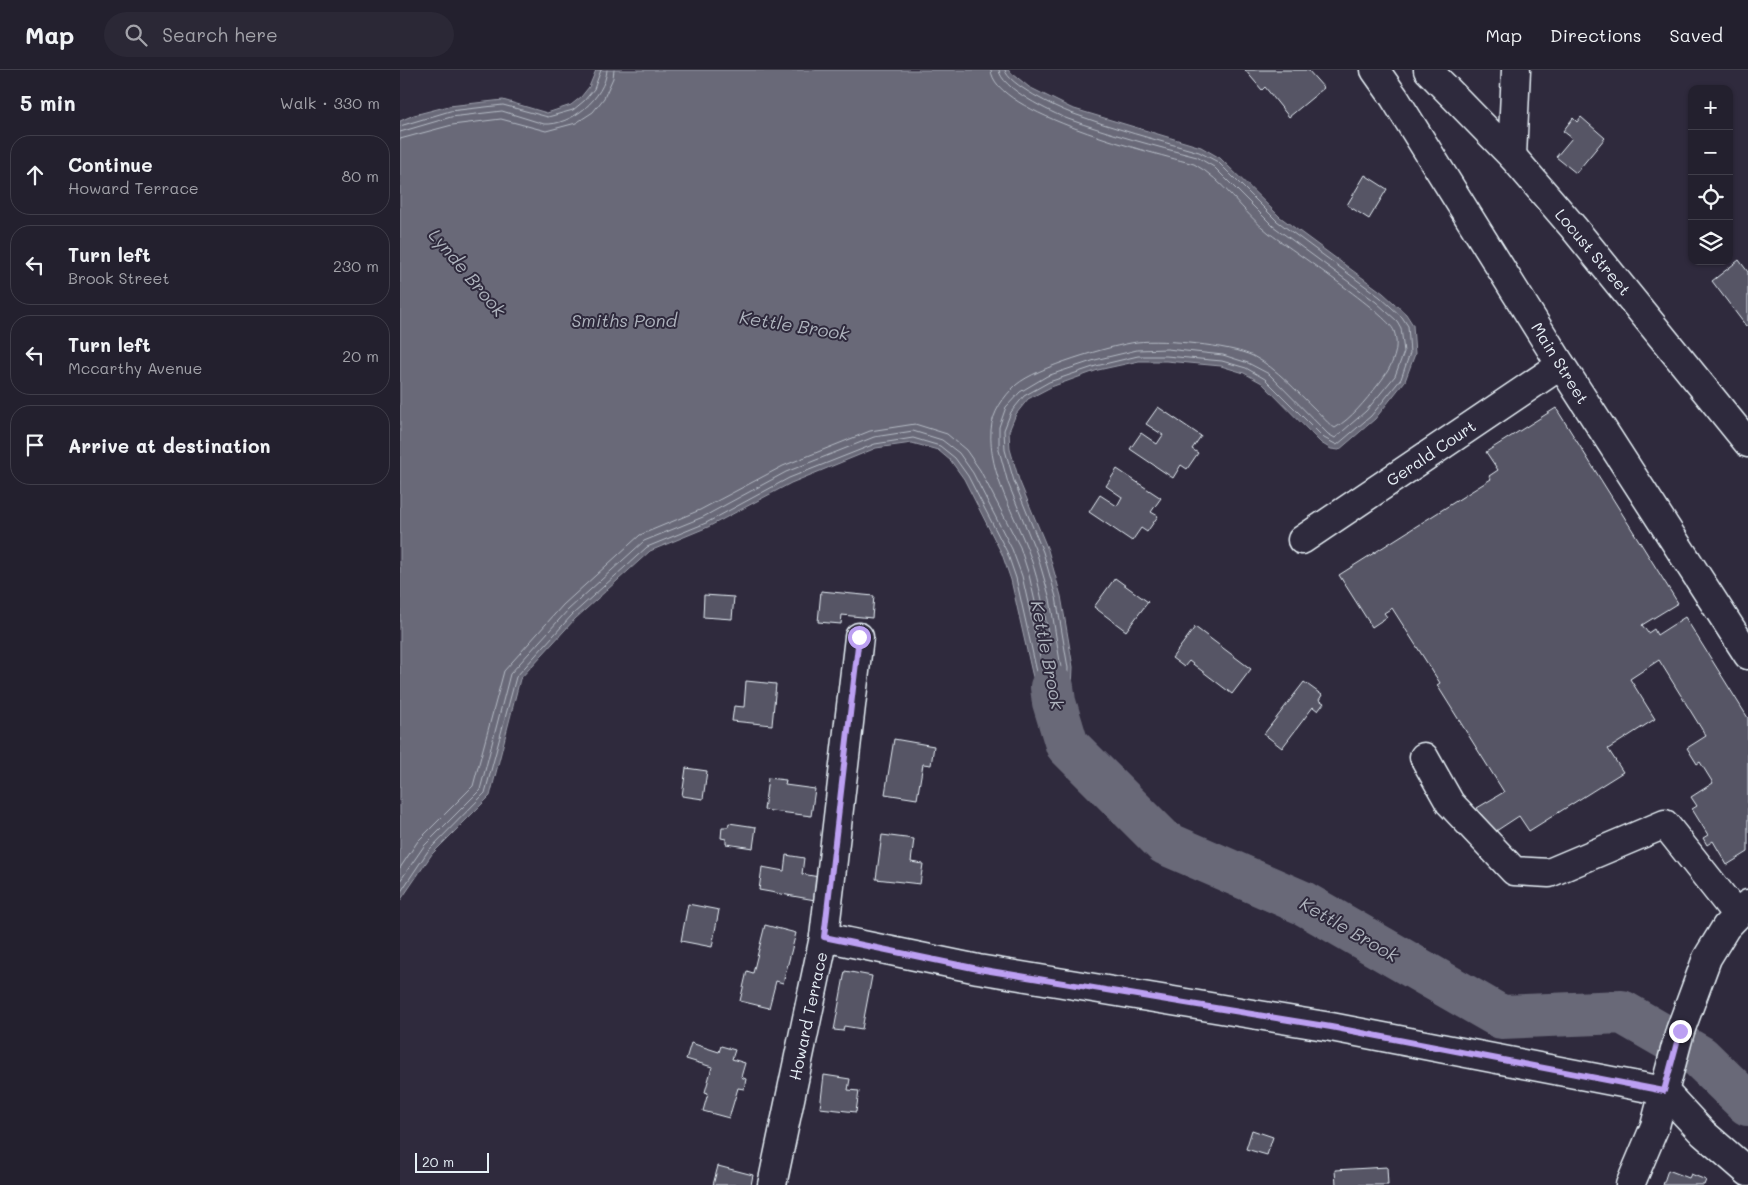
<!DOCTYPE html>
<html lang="en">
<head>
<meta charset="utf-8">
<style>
  :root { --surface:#23202e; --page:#2b2836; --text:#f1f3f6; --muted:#a3a3aa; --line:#403e4a }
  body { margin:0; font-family:Mali,sans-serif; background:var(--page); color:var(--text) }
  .controls { position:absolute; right:15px; top:15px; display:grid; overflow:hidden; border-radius:10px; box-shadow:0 1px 4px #0004 }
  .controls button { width:45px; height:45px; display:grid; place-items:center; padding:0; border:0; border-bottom:1px solid var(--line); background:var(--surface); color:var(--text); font:25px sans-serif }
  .scale { position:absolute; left:15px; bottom:12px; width:74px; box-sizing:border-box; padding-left:5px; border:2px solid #e8f1f8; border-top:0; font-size:14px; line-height:18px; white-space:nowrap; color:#e8f1f8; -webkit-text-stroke:4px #2f2a3d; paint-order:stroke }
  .stop { position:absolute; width:15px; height:15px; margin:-11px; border:4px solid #bca0f2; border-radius:50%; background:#fff }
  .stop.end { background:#bca0f2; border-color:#fff; box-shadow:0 1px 5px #0008 }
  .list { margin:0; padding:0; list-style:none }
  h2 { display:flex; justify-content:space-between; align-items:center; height:65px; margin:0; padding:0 20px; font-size:21px }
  h2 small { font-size:16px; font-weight:400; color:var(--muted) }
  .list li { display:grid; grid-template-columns:32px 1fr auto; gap:15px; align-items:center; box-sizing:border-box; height:80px; margin:0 10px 10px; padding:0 10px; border:1px solid var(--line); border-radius:20px }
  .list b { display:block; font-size:19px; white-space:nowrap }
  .list p { margin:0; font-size:16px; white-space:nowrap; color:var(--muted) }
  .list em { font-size:16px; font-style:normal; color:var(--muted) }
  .icon { flex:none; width:28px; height:28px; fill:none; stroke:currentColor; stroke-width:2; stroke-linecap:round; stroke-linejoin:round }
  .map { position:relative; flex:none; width:1348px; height:1115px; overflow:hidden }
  header { display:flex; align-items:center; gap:30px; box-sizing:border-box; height:70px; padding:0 25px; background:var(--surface); border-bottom:1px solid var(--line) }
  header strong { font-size:24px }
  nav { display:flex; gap:28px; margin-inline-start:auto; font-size:18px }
  .search { width:350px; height:45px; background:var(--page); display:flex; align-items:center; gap:12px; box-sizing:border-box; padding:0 18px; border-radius:28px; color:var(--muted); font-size:19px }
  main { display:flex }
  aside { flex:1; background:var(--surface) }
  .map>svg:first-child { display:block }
</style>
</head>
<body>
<header>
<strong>Map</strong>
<div class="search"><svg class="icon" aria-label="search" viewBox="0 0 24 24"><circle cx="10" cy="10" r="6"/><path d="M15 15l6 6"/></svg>Search here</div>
<nav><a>Map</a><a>Directions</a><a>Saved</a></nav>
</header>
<main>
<aside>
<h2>5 min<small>Walk · 330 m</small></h2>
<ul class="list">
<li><svg class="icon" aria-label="ahead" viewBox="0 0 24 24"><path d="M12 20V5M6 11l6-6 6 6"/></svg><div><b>Continue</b><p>Howard Terrace</p></div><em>80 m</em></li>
<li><svg class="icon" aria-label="left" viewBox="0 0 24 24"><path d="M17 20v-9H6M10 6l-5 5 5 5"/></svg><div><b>Turn left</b><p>Brook Street</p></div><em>230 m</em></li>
<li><svg class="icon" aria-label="left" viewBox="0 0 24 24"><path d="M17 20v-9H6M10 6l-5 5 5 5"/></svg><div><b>Turn left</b><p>Mccarthy Avenue</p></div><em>20 m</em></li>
<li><svg class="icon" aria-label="arrive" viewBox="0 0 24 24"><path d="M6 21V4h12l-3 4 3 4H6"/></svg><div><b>Arrive at destination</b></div></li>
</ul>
</aside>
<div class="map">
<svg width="1348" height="1115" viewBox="0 0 1348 1115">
  <rect width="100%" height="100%" fill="#2f2a3d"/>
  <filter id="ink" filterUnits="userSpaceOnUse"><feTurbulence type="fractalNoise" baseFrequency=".02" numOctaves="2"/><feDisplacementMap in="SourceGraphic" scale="10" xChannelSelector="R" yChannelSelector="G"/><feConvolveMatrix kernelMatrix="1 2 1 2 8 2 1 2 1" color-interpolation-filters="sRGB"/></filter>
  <g filter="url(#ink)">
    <polygon fill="#696978" stroke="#9c9fab" points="196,0 608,0 629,17 671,38 801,77 820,88 880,147 983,223 1006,244 1013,255 1015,284 1005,311 975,349 939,380 931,379 921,373 862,313 844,303 821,296 766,291 739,291 698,300 651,317 628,329 616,344 609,361 610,379 619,410 648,480 661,526 673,597 671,642 681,664 667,675 650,671 632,603 611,510 602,484 564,409 551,391 538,380 512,373 476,378 391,413 308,457 250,481 175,549 120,609 90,726 32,784 0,831 0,51 14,45 49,36 103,30 147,43 171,35 181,27 189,17"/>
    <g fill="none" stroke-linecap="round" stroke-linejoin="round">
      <g stroke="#b5bbc5" stroke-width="1">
        <polyline points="0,56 50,41 103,35 148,47 173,40 184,31 194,19 201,0"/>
        <path d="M0 62 51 47 102 41 144 54C171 56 205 28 207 0"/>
        <polyline points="0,69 52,55 101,49 146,61 176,53 193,42 204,28 213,8 214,0"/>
        <path d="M0 798 18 771 73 716 104 601 163 535 240 465 300 440 383 396 470 361 515 354 547 364 566 380 580 400 620 477 629 505 645 576 648 577 650 575C645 545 640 514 630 486 616 446 588 404 591 360 592 343 604 326 616 315 637 297 709 276 737 272 764 269 829 275 853 286 878 299 896 321 916 340 922 346 928 354 935 358 952 348 965 331 977 316 990 300 1001 281 994 261 989 245 889 178 869 163 842 142 824 110 794 94 756 84 593 44 591 0"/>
        <path d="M0 811 24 776 80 720 110 604 168 540 244 471 303 447 386 402 474 367 513 361 542 370 559 383 573 403 612 479 622 506 643 600 659 660 664 663 667 659 660 645 661 598 650 529 637 484 608 413 599 380V357L606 337 620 322 647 306 695 290 737 280 767 279 823 285 848 293 869 304 928 364 935 368 966 341 995 306 1004 282 1001 258 997 251 976 232 873 156 814 97 797 87C754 76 710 64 668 49 652 43 600 18 599 0"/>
        <path d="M0 823 28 781 85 723 116 607 172 545 247 477 306 453 389 408 475 374 513 368 540 376 555 388 568 406 607 482 616 508 637 602 654 666 666 670 675 661 666 642 668 598 656 527 643 482 614 411 605 380 604 360 611 342 624 326 649 312 696 296 738 286H766L822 291 846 298 865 309 924 368 937 375 971 346 1001 309 1010 283 1008 256 1002 247 980 227 877 151 818 92 799 82C756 70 712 58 671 43 657 38 607 14 605 0"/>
      </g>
      <polyline stroke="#696978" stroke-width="44" points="652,617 654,632 667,675 765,773 903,833 1101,947 1222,942 1300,987 1348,1034"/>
    </g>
    <g fill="#575565" stroke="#e8f1f8">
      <polygon points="845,0 908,0 924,18 889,47 865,17 862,20"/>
      <polygon points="1181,47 1205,68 1176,103 1156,87 1172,68 1163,61 1173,48 1177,52"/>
      <polygon points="965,105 987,119 969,149 947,135"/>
      <polygon points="1339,190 1348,202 1348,255 1346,256 1312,211"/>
      <polygon points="758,337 801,366 792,379 798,383 787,399 781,395 773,408 730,379 741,363 757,374 763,365 746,354"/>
      <polygon points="1156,338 1278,533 1242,555 1248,563 1254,559 1257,565 1285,547 1348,648 1348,782 1327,795 1313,771 1307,775 1303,768 1308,765 1292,739 1297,736 1291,727 1313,713 1300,692 1297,694 1287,678 1306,666 1259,590 1230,609 1255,649 1208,679 1223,702 1129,761 1119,746 1093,763 1077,738 1104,722 1037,615 1040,613 992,538 984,543 987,547 972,557 939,505 1091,409 1089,406 1098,400 1086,382"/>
      <polygon points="717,399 761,428 751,442 758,446 747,462 741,458 732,471 689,442 700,425 717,436 722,427 706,416"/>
      <polygon points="715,508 748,532 726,561 694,537"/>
      <polygon points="421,521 474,526 472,548 442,545 441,554 418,552"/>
      <polygon points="304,525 334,527 332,549 303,547"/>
      <polygon points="795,557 851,599 832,624 789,591 784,597 772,588"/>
      <polygon points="346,611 376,614 372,655 332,651 334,636 344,637"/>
      <polygon points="904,612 922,625 919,630 924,633 918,641 913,637 882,678 864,664"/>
      <polygon points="494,669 534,676 531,695 523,694 517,729 485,724"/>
      <polygon points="286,698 307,701 303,729 282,726"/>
      <polygon points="368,708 386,710 385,715 415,719 411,746 364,740"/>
      <polygon points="329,753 356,757 353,778 326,774 326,769 321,768 322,757 328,757"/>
      <polygon points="482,765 514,769 511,792 523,794 520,814 476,809"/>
      <polygon points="386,785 404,788 402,804 419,807 415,830 359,820 362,797 384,801"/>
      <polygon points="288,834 319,840 312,877 281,871"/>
      <polygon points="365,855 396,863 383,913 376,911 369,938 340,931 347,901 353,903"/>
      <polygon points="445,901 472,906 462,959 444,956 443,961 434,960"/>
      <polygon points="291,973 319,982 321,976 335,980 332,989 345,993 341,1007 346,1009 344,1019 338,1018 329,1048 303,1041 308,1023 305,1022 312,997 286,989"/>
      <polygon points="424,1005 450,1009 448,1020 459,1021 456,1042 420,1038"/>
      <polygon points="852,1060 873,1067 867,1085 846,1079"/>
      <polygon points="318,1096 353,1105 351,1115 313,1115"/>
      <polygon points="987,1097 988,1115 936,1115 935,1100"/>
      <polygon points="1268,1100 1289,1108 1291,1104 1306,1110 1304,1115 1263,1115"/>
    </g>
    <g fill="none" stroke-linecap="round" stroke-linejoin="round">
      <defs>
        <g id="minor">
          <polyline points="1028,0 1112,86 1173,157 1348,373"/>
          <polyline points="1112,86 1116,0"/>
          <polyline points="902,470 1161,295"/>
          <polyline points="1024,687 1050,733 1114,801 1149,803 1265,754 1337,845"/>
          <polyline points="424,867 578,899 931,957 1264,1021 1303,1063 1348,1102"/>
          <polyline points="372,1115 424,867 459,567"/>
          <polyline points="1230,1115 1255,1056 1280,961 1307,888 1326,857 1348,834"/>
        </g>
        <polyline id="highway" points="975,0 994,27 1161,295 1348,585"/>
      </defs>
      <use href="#minor" stroke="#e8f1f8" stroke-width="31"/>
      <use href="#highway" stroke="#e8f1f8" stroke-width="31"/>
      <use href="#minor" stroke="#2f2a3d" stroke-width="28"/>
      <use href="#highway" stroke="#2f2a3d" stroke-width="28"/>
    </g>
  </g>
  <g fill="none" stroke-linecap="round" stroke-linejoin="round" filter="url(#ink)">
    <polyline stroke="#bca0f2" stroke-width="6" points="459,567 424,867 578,899 931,957 1264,1021 1280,961"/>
  </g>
  <g text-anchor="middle" stroke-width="4" stroke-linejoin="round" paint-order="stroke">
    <g font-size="16" fill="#e8f1f8" stroke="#2f2a3d">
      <text transform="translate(1193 182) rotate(50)" y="6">Locust Street</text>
      <text transform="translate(1160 293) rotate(58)" y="6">Main Street</text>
      <text transform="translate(1031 383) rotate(-34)" y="6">Gerald Court</text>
      <text transform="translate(408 946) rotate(-78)" y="6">Howard Terrace</text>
    </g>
    <g font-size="18" font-style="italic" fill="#afb4be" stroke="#2f2a3d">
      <text transform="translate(67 203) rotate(50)" y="6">Lynde Brook</text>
      <text x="224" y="257">Smiths Pond</text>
      <text transform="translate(394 256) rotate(9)" y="6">Kettle Brook</text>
      <text transform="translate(647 585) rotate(79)" y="6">Kettle Brook</text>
      <text transform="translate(949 860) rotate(30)" y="6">Kettle Brook</text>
    </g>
  </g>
</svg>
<div class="controls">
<button>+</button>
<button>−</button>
<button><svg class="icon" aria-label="locate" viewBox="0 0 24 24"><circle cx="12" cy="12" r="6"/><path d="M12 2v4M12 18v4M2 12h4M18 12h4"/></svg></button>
<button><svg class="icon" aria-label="layers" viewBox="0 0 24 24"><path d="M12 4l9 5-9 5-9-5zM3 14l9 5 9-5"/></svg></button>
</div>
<div class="scale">20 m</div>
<div class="stop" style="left:459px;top:567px"></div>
<div class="stop end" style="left:1280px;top:961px"></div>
</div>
</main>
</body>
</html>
